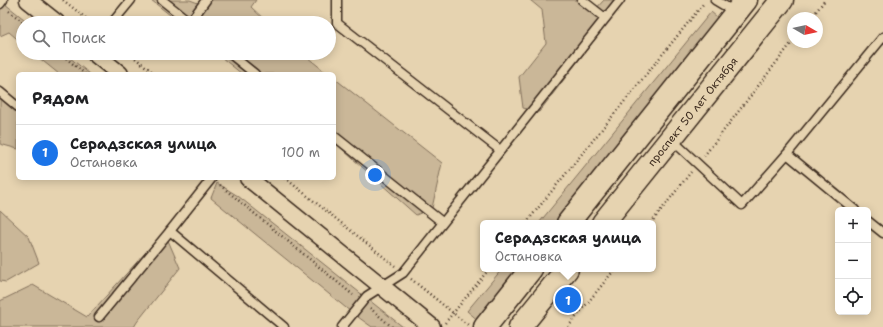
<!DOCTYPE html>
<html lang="ru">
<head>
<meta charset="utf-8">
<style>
  :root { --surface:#fff; --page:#f6f6f6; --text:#202124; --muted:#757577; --line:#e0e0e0; --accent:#1a73e8 }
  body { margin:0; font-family:"Shantell Sans",sans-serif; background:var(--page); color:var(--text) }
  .controls { position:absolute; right:12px; bottom:12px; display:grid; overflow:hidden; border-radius:6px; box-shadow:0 2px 10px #0003 }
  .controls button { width:36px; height:36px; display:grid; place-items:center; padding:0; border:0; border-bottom:1px solid var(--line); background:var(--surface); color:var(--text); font:20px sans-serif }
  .compass { position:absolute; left:787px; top:12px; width:36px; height:36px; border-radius:50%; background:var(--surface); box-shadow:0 2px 10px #0003; rotate:99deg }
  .you { position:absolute; left:375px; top:175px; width:14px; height:14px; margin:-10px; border:3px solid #fff; border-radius:50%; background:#1a73e8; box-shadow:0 0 0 6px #1a73e833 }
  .badge { display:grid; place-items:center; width:26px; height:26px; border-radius:50%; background:var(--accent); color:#fff; font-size:13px; font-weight:700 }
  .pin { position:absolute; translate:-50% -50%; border:2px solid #fff; box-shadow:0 1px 4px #0006 }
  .popup { position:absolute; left:480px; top:220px; width:176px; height:52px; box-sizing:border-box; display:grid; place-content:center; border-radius:6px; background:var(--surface); filter:drop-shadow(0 1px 3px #0005); font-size:13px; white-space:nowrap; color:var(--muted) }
  .popup b { font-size:15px; color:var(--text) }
  .popup::after { content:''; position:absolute; left:50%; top:100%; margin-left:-8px; border:8px solid transparent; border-top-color:var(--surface) }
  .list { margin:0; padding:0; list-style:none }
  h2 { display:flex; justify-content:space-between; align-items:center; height:52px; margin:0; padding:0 16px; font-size:17px }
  h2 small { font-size:13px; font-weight:400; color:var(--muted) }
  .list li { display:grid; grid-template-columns:26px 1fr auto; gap:12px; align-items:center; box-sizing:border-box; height:56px; padding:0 16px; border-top:1px solid var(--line) }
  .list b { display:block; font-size:15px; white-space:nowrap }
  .list p { margin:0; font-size:13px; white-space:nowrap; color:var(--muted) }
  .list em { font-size:13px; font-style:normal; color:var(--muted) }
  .icon { flex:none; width:22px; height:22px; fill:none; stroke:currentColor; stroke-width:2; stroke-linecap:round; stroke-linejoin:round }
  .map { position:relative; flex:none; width:883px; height:327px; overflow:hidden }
  .search { position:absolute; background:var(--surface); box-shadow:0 2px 10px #0003; left:16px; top:16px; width:320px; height:44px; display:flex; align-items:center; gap:10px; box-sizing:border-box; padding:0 14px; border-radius:22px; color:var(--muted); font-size:15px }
  .panel { position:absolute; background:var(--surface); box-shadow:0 2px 10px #0003; left:16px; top:72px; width:320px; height:108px; border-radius:6px }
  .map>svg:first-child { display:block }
</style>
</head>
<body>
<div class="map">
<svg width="883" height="327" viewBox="0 0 883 327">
  <rect width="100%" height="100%" fill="#e6d3b0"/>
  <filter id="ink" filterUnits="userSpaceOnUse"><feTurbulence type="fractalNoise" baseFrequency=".025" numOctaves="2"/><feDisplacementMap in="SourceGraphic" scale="8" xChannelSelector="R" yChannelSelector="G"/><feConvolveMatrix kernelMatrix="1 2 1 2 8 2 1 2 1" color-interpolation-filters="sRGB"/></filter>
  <g filter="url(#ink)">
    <g fill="#cab798" stroke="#82705b">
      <polygon points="0,0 29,23 23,23 23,44 9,32 0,36"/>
      <polygon points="151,0 190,0 198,3 200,0 256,0 251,7 268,23 180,23"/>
      <polygon points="530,0 578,0 593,12 604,0 625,0 539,112 523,108 519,77 546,43 542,10"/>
      <polygon points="711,12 722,21 558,223 539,223"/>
      <polygon points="33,53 64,53 90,74 59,74"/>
      <polygon points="216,53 302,53 328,74 242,74"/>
      <polygon points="334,78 442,163 432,208 416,215 334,142"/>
      <polygon points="0,95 18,109 18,149 0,144"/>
      <polygon points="217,183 238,196 403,327 372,327 351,312 211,198"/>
      <polygon points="0,210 29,237 39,263 6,282 0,281"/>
      <polygon points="167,238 180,268 137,322 134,327 0,327 0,301 33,285 87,317 156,241"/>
      <polygon points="502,269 521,269 479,321 467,311"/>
    </g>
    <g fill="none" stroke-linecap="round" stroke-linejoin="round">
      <defs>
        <g id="service">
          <polyline points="162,0 191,23"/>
          <polyline points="337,0 337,23 500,150"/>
          <polyline points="582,0 605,18"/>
          <polyline points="715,0 735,12"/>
          <polyline points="0,4 3,0"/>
          <polyline points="190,22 206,0"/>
          <polyline points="112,23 131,0"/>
          <polyline points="229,53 255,74"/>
          <polyline points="0,92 18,107"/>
          <polyline points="334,136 442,222"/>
          <polyline points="671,139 742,205 787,154 855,210"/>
          <polyline points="787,154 883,37"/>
          <polyline points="212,178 170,231 284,327"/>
          <polyline points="868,221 883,233"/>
          <polyline points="99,317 170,231"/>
          <polyline points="342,327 367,296 403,273 620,0"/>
        </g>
        <g id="minor">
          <polyline points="28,0 57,23"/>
          <polyline points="94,53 120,74"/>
          <polyline points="248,178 432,327"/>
        </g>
        <g id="secondary">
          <polyline points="568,223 746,0"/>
          <path id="s1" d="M603 223 782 0"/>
          <polyline points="485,327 531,269"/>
          <polyline points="520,327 567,269"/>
        </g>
      </defs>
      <use href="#service" stroke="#3b2a1e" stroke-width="11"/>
      <use href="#minor" stroke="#3b2a1e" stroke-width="19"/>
      <use href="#secondary" stroke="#3b2a1e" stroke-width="25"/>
      <g stroke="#3b2a1e" stroke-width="2.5" stroke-dasharray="1 3" stroke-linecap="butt">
        <polyline points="63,0 92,23"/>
        <polyline points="9,11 24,23"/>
        <polyline points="811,18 825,0"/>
        <polyline points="60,53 85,74"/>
        <polyline points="129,53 155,74"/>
        <polyline points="704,156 793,41"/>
        <polyline points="285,178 395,266"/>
        <polyline points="220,185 353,295"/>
        <polyline points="526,223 704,3"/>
        <polyline points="651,223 691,172"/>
        <polyline points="411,279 468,325"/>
        <polyline points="370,308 392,327"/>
        <polyline points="445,323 489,269"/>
        <polyline points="568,327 615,269"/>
      </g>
      <use href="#service" stroke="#e6d3b0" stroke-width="8"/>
      <use href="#minor" stroke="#e6d3b0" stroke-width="16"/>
      <use href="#secondary" stroke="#e6d3b0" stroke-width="22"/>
    </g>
  </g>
  <g text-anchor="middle" stroke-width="4" stroke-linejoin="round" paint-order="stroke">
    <g font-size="11" fill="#3b2a1e" stroke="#e6d3b0">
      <text dy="4" stroke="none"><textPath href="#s1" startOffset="143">проспект 50 лет Октября</textPath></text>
    </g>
  </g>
</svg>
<div class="controls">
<button>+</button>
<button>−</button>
<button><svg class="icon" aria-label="locate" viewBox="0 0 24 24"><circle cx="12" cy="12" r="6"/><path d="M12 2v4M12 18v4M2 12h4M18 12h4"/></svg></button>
</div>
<svg class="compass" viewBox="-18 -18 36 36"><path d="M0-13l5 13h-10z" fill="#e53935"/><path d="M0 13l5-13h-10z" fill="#757577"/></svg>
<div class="you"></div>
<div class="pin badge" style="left:568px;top:300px">1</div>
<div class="popup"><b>Серадзская улица</b>Остановка</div>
<div class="search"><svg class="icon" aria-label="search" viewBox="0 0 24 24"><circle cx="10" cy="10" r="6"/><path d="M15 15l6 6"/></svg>Поиск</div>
<section class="panel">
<h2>Рядом<small></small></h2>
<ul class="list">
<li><span class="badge">1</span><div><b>Серадзская улица</b><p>Остановка</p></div><em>100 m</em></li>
</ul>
</section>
</div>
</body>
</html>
